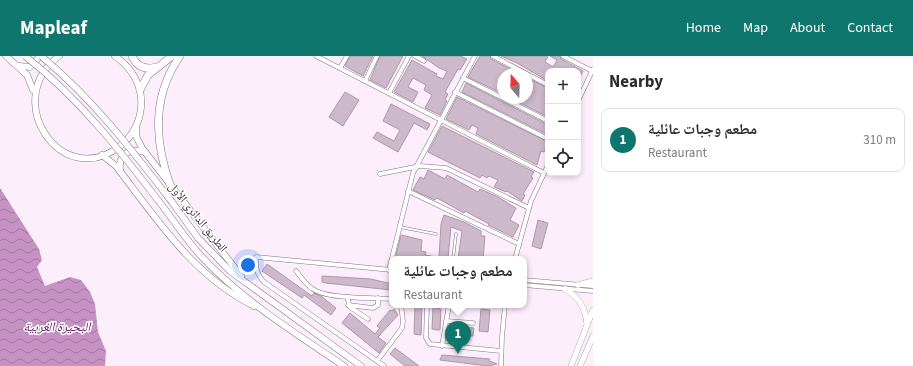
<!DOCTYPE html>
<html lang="en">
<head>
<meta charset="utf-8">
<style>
  :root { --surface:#fff; --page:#f7f7f7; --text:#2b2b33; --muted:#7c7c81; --line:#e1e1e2; --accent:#0f766e }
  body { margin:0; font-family:"Source Sans 3","Noto Naskh Arabic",sans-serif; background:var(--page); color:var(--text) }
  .controls { position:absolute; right:12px; top:12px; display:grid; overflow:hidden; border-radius:8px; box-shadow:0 2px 6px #0003 }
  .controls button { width:36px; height:36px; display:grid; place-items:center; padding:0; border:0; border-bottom:1px solid var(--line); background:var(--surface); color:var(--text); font:20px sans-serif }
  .compass { position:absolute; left:497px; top:12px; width:36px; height:36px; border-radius:50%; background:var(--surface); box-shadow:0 2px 6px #0003; rotate:341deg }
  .you { position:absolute; left:248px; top:209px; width:14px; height:14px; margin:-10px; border:3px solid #fff; border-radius:50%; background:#1a73e8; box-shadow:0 0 0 6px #1a73e833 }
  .badge { display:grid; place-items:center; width:26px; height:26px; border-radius:50%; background:var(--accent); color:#fff; font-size:13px; font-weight:700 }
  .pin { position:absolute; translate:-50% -33px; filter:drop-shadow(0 1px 2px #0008) }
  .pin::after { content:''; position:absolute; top:21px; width:14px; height:12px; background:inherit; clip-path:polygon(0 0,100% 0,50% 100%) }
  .popup { position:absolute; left:389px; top:200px; width:138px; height:52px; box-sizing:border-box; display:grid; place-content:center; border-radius:8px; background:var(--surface); filter:drop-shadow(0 1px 3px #0005); font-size:13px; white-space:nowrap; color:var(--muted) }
  .popup b { font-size:15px; color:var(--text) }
  .popup::after { content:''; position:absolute; left:50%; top:100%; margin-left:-8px; border:8px solid transparent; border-top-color:var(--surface) }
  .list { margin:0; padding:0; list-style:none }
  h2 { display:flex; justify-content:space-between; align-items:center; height:52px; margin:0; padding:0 16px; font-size:17px }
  h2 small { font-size:13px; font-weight:400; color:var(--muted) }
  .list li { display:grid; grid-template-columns:26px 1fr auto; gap:12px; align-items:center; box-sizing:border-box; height:64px; margin:0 8px 8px; padding:0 8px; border:1px solid var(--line); border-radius:8px }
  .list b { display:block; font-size:15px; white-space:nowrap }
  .list p { margin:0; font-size:13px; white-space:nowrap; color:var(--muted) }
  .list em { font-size:13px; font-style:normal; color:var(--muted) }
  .icon { flex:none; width:22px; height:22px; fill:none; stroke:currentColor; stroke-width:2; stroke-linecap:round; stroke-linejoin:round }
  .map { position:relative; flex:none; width:593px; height:310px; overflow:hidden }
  header { display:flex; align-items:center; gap:24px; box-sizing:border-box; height:56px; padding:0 20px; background:var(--accent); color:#fff }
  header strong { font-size:19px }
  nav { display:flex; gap:22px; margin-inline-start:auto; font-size:14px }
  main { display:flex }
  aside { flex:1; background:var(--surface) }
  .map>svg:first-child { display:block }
</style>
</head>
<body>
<header>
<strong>Mapleaf</strong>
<nav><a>Home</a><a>Map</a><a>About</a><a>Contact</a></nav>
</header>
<main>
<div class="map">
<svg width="593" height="310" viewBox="0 0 593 310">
  <defs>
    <pattern id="water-waves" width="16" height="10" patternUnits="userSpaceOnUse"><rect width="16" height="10" fill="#c692c3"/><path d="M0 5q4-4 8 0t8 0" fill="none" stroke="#a2789f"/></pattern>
  </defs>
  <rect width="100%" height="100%" fill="#fdeefc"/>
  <polygon fill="url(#water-waves)" points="0,132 39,193 42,204 37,211 45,230 70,221 81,224 90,236 95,248 98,276 106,295 105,310 0,310"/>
  <g fill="#ccb9ca" stroke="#ab99aa">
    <polygon points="350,0 373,0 363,20 345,10"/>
    <polygon points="380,0 403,0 386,32 370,24"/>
    <polygon points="422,0 461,0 467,3 460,14 458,13 445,36 448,38 445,44 447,45 440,59 425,52 432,39 424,34 426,29 413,22 408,31 418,36 413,46 394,36 412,4 437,18 436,20 443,23 447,15 439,12"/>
    <polygon points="480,0 490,0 491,3 520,18 503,18 503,38 468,21"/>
    <polygon points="501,0 548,0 545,6 553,11 557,4 550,0 560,0 561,3 583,15 578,25 578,15 548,15 548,25 517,7"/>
    <polygon points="527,22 548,32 545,40 548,41 548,61 510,42 527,42"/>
    <polygon points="466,27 548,69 548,79 462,36"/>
    <polygon points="345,36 359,44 343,70 329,61"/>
    <polygon points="457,41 548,86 547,93 545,93 544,96 541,95 537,109 476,78 478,72 472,69 469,74 446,63"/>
    <polygon points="391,48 430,68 427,74 414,67 398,96 373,82 377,76 394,85 400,74 383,65"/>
    <polygon points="442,70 534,116 531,121 533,122 523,138 525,139 522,145 507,135 506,136 494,131 498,124 489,120 487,122 482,119 480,122 428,96"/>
    <polygon points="428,114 445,123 447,119 478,136 480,133 498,141 516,152 510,164 519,169 513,181 488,169 489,168 465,155 464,157 437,142 435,144 413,134 420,121 424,123"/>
    <polygon points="444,159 464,166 481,175 481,180 485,180 483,203 458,203 462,175 451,171 448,202 439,201 441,168"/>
    <polygon points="538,164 548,167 541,193 532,190"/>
    <polygon points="401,179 422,184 421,195 426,196 425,199 436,201 436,203 395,203"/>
    <polygon points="267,208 312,240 314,237 321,240 336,252 331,259 304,239 302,242 262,215"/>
    <polygon points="322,220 371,223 392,228 391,234 326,227 322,226"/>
    <polygon points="415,249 422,249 421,279 414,278"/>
    <polygon points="433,251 441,253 440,274 437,274 432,273"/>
    <polygon points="394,253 398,259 378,281 386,287 379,297 342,267 350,257 375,278 380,272 377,270 390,254 392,255"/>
    <polygon points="481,253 490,254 488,276 479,275"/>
    <polygon points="451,270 474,272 473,280 450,278"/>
    <polygon points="395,292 419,310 405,310 390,298"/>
    <polygon points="442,299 490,303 489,305 497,308 488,310 440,304"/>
  </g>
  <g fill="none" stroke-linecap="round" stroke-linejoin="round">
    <defs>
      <g id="lane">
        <polyline points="400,171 436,178"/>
        <polyline points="453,203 456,178"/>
      </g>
      <g id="street">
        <polyline points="316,0 544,117"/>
        <polyline points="415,0 424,5"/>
        <polyline points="493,0 548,29"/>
        <polyline points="563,0 592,15"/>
        <polyline points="340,12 347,0"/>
        <polyline points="463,22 548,65"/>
        <polyline points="365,25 377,0"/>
        <polyline points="455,36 548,83"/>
        <polyline points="389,37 409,0"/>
        <polyline points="578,45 593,13"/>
        <polyline points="380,118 420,110 446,112 529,152"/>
        <polyline points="408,135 519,188"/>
        <polyline points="515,203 531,145 548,109"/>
        <polyline points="389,214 413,117 475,0"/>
        <path d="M296 215C301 221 306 229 313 233 326 243 374 242 392 243"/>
        <polyline points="524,224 593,230"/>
        <polyline points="524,229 593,235"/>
        <polyline points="347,241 350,251 368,263"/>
        <polyline points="348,249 373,252 378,249 378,242"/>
        <polyline points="427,249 426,282 430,288 501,295"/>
        <polyline points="474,249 477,249"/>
        <polyline points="446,265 473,267"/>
        <polyline points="442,290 449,249"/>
        <polyline points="377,305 402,272 403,265 401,249"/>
        <path d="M384 310 264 226C257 219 255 211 256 201L392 214"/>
        <polyline points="501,310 502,281 505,249"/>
      </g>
      <g id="secondary">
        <polyline points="578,229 593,225"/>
        <path d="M565 233C579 241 586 253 587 268"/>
        <polyline points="571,310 593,254"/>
        <polyline points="580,310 593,280"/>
      </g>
      <g id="primary">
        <polyline points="6,0 27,19 33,34"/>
        <path d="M59 0C0 44 62 136 120 90 132 81 140 66 141 51 143 30 132 12 115 0"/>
        <polyline points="19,10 30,11 40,0"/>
        <polyline points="136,72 136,80 142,92 241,220"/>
        <path d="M102 99 116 110C156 162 193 220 254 250"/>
        <path d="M120 115C118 99 129 91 145 96"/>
        <polyline points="172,146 198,182 230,215 361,310"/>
        <path d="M164 152C176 168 187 185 201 200 242 244 295 277 344 310"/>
      </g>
      <g id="highway">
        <path d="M132 0C137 11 145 14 156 11"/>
        <polyline points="140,34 148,19 172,0"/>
        <path d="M171 131C154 86 152 40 180 0"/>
      </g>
    </defs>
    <use href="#lane" stroke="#857484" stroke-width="3"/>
    <use href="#street" stroke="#857484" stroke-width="5"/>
    <use href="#secondary" stroke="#857484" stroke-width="6"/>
    <use href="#primary" stroke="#857484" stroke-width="7"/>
    <use href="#highway" stroke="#857484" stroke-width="8"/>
    <use href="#lane" stroke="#fff" stroke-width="2"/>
    <use href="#street" stroke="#fff" stroke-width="4"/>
    <use href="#secondary" stroke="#fff" stroke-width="5.5"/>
    <use href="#primary" stroke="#fff" stroke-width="6"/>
    <use href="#highway" stroke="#fff" stroke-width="7"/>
    <defs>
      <g id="primary-bridge">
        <path d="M25 0C80 43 122 97 164 152"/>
        <path d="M41 0C92 42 132 94 172 146"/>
      </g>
    </defs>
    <use href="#primary-bridge" stroke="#857484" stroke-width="7" stroke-linecap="butt"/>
    <use href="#primary-bridge" stroke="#fff" stroke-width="6"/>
  </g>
  <g text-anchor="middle" stroke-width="3" stroke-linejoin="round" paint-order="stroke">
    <g font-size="12" fill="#373036" stroke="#fff">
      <text transform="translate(198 161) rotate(51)" y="4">الطريق الدائري الأول</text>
    </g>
    <g font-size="13" font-style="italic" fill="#591c59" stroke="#fff">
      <text x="57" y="275">البحيرة الغربية</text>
    </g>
  </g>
</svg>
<div class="controls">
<button>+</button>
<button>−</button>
<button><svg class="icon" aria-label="locate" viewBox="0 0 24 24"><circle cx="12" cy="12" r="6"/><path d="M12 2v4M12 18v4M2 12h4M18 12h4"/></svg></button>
</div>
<svg class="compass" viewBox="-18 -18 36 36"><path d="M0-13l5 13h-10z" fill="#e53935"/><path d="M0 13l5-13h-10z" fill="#7c7c81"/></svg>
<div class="you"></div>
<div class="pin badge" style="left:458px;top:298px">1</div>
<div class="popup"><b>مطعم وجبات عائلية</b>Restaurant</div>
</div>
<aside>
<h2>Nearby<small></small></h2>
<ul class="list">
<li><span class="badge">1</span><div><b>مطعم وجبات عائلية</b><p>Restaurant</p></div><em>310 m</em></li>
</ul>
</aside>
</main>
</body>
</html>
